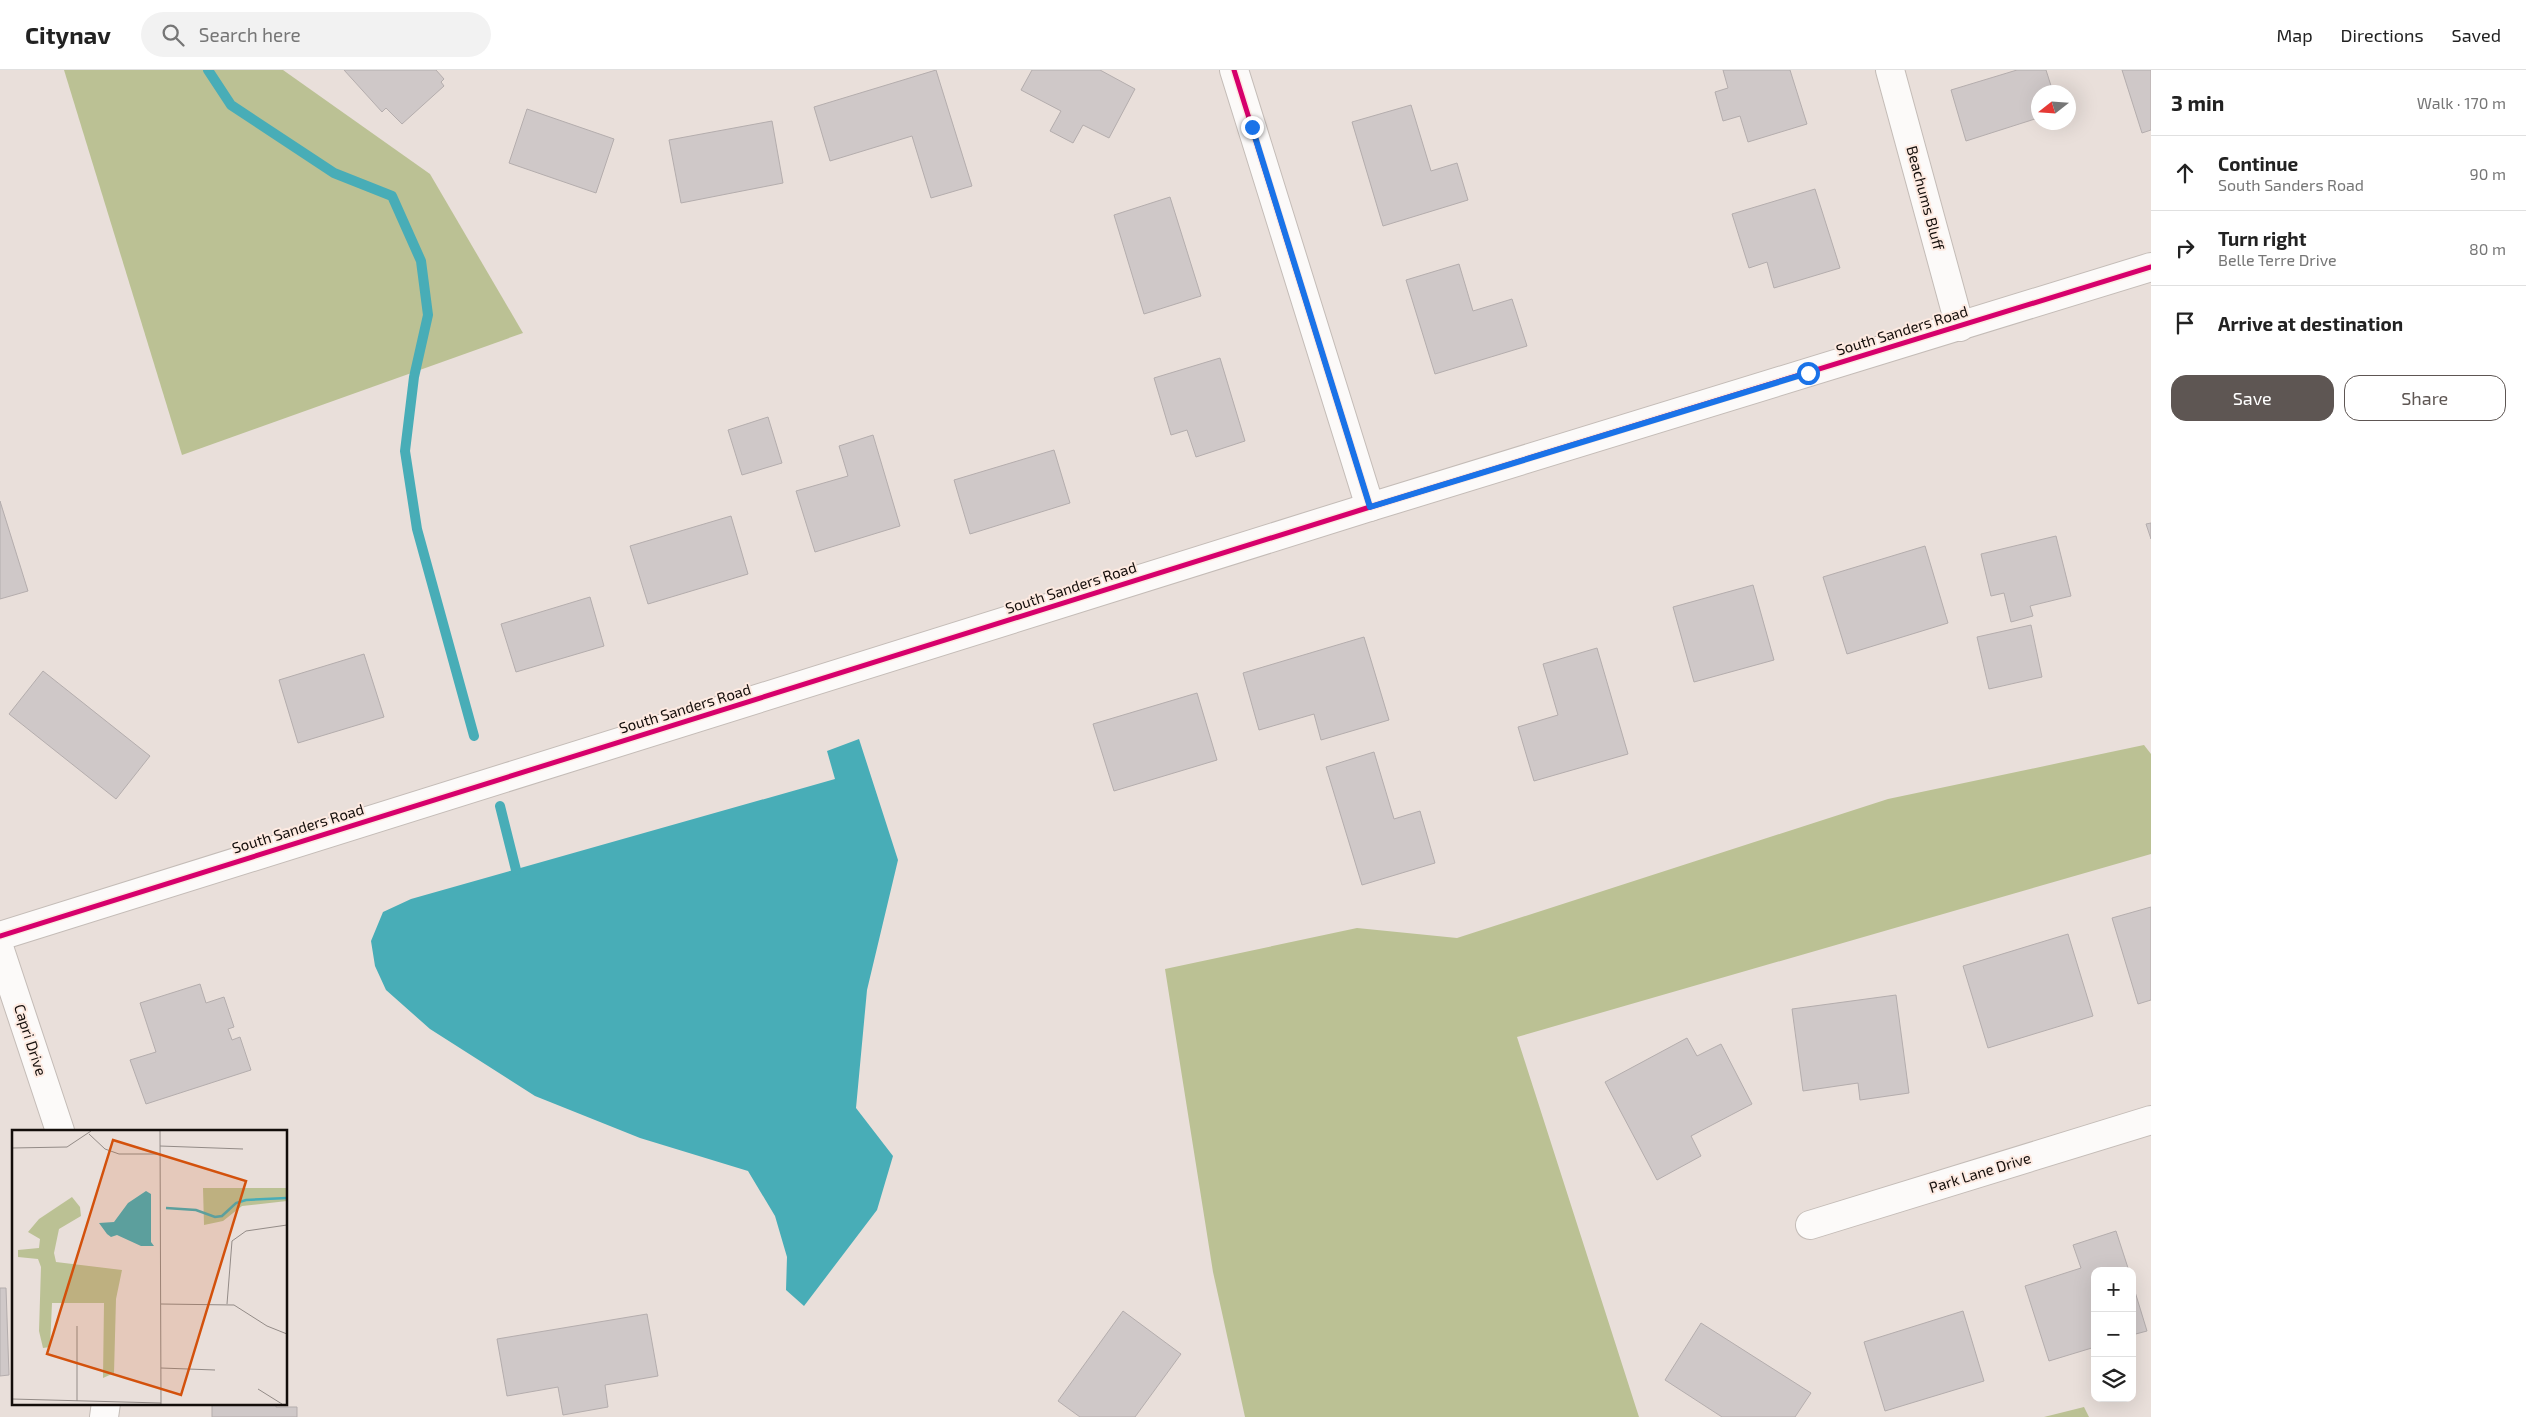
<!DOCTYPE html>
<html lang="en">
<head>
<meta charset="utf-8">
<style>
  :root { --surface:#fff; --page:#f2f2f2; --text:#222; --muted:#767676; --line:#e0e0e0; --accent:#5e5653 }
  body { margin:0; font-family:"Exo 2",sans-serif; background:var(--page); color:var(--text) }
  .controls { position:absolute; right:15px; bottom:15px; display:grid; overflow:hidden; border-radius:10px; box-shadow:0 5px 20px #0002 }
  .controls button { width:45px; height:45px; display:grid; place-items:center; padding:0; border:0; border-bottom:1px solid var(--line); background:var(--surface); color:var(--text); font:25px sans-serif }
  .compass { position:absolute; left:2031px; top:15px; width:45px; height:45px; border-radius:50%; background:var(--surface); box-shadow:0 5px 20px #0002; rotate:253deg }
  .stop { position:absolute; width:15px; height:15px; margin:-11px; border:4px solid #1a73e8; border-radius:50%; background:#fff }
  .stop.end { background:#1a73e8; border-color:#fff; box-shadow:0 1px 5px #0008 }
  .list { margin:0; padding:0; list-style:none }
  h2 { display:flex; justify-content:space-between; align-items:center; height:65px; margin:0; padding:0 20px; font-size:21px }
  h2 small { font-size:16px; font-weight:400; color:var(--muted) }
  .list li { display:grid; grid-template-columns:32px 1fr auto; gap:15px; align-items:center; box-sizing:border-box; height:75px; padding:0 20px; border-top:1px solid var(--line) }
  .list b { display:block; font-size:19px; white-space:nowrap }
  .list p { margin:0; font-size:16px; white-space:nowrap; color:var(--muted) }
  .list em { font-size:16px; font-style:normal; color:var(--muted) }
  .actions { display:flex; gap:10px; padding:15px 20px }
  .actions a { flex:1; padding:11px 0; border:1px solid var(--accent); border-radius:15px; text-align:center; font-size:18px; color:var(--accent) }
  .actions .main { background:var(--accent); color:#fff }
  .icon { flex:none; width:28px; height:28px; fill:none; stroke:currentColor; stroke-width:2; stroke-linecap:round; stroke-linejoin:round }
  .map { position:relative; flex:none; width:2151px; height:1347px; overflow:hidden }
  header { display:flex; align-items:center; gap:30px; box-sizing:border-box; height:70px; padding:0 25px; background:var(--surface); border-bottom:1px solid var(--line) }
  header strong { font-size:24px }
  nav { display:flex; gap:28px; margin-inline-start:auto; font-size:18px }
  .search { width:350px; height:45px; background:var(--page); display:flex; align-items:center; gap:12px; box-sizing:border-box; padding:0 18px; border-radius:28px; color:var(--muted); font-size:19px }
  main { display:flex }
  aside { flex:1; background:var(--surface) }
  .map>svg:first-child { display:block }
</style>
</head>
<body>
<header>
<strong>Citynav</strong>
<div class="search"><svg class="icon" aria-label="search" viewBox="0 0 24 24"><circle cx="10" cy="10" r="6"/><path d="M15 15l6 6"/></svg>Search here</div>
<nav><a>Map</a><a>Directions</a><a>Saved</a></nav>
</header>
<main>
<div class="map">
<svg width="2151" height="1347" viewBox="0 0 2151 1347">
  <rect width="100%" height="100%" fill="#e9dfda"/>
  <g fill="#bbc194">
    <polygon points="64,0 283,0 430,104 523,263 182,385"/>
    <polygon points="2144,675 2151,684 2151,784 1517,967 1639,1347 1245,1347 1213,1202 1165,899 1357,858 1457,868 1888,729"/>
    <polygon points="2084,1337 2089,1347 2044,1347"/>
  </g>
  <polygon fill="#48adb7" points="859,669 898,790 867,920 856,1038 893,1086 877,1140 804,1236 786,1220 787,1187 775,1146 748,1101 640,1068 535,1026 430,959 386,920 375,896 371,871 383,842 411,829 835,709 827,681"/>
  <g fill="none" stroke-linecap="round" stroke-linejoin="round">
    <g stroke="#48adb7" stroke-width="10">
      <polyline points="208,0 231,35 334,103 392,126 421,191 428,245 414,307 405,381 417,459 474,666"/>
      <polyline points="500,736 516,800"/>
    </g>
  </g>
  <g fill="#cfc8c8" stroke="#b4adad">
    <polygon points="344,0 436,0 444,9 441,12 444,16 402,54 386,38 382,42"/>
    <polygon points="936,0 972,116 931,128 912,66 830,91 814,37"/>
    <polygon points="1032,0 1100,0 1135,19 1109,68 1083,55 1073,73 1050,61 1061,41 1021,20"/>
    <polygon points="1723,0 1790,0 1807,54 1748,72 1740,46 1723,51 1715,22 1728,18"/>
    <polygon points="2017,0 2046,0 2053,22 2038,22 2038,48 1966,71 1951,20"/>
    <polygon points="2122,0 2151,0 2151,60 2142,63"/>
    <polygon points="1411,35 1431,101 1457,93 1468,130 1383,156 1352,52"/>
    <polygon points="527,39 614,69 596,123 509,93"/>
    <polygon points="772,51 783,113 681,133 669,70"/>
    <polygon points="1815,119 1840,198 1774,218 1767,192 1749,198 1732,144"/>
    <polygon points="1170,127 1201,226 1144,244 1114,145"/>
    <polygon points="1459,194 1473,241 1512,229 1527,276 1435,304 1406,210"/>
    <polygon points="1220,288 1245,371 1196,387 1187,360 1171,365 1154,308"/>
    <polygon points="768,347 782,393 742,405 728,360"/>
    <polygon points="873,365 900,456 815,482 796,421 848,406 839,376"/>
    <polygon points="1054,380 1070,433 970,464 954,410"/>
    <polygon points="0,431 28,521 0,529"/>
    <polygon points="731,446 748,504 648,534 630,476"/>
    <polygon points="2151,453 2151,469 2146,454"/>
    <polygon points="2056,466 2071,526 2030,536 2033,546 2011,552 2004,523 1991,526 1981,484"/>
    <polygon points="1925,476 1948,553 1847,584 1823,507"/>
    <polygon points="1753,515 1774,590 1694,612 1673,537"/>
    <polygon points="590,527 604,576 516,602 501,554"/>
    <polygon points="2031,555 2042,607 1989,619 1977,567"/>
    <polygon points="1364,567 1389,650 1321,670 1314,644 1259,660 1243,603"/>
    <polygon points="1597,578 1628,684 1534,711 1518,657 1558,645 1543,594"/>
    <polygon points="364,584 384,647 298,673 279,610"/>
    <polygon points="43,601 150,686 116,729 9,644"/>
    <polygon points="1197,623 1217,690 1114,721 1093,654"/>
    <polygon points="1374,682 1394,749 1420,741 1435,793 1362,815 1326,697"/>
    <polygon points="2151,837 2151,930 2138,934 2112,848"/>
    <polygon points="2068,864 2093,946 1988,978 1963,896"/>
    <polygon points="200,914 206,933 224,927 234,957 228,959 232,970 240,967 251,1000 146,1034 130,990 156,982 140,933"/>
    <polygon points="1896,925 1909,1023 1860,1030 1858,1013 1803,1021 1792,939"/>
    <polygon points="1687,968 1697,986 1721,974 1752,1034 1691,1066 1701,1086 1657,1110 1605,1012"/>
    <polygon points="2116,1161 2129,1201 2095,1201 2095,1277 2049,1291 2025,1216 2081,1198 2073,1175"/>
    <polygon points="2132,1212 2147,1261 2132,1265"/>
    <polygon points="0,1218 6,1218 9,1305 0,1306"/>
    <polygon points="1123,1241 1181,1284 1135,1347 1080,1347 1058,1331"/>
    <polygon points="1963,1241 1984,1311 1885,1341 1864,1272"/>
    <polygon points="647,1244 658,1306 605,1315 608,1337 563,1345 558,1317 507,1326 497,1269"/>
    <polygon points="1701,1253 1811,1323 1795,1347 1722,1347 1665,1310"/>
    <polygon points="212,1333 276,1333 276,1337 297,1337 297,1347 212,1347"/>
  </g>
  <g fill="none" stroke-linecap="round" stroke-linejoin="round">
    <defs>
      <g id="street">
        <polyline points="1234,0 1370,437"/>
        <polyline points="1890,0 1960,257"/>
        <polyline points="0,866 1370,437 2151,197"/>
        <polyline points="0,880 60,1061"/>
        <polyline points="1810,1155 2151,1050"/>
        <polyline points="104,1347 106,1333"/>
      </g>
    </defs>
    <use href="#street" stroke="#c4bcb7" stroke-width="30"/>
    <use href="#street" stroke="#fcfaf9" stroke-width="28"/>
    <defs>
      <g id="cycleway">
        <polyline points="1234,0 1370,437"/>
        <polyline points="0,866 1370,437 2151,197"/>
      </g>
    </defs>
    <use href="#cycleway" stroke="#fdeae1" stroke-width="8"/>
    <use href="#cycleway" stroke="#d6006c" stroke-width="5"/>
  </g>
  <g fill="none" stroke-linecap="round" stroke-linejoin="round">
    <polyline stroke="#1a73e8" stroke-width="6" points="1252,57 1370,437 1808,303"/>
  </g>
  <g text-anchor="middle" stroke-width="4" stroke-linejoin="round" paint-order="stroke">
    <g font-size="15" fill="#130d0a" stroke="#fdeae1">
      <text transform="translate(1925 128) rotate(75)" y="5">Beachums Bluff</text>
      <text transform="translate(1902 261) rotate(-17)" y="5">South Sanders Road</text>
      <text transform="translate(1071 518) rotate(-18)" y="5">South Sanders Road</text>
      <text transform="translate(685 639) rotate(-17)" y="5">South Sanders Road</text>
      <text transform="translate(298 759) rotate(-17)" y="5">South Sanders Road</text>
      <text transform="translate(30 970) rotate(72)" y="5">Capri Drive</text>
      <text transform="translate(1980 1103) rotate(-17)" y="5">Park Lane Drive</text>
    </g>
  </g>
  <g transform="translate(12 1060)">
    <rect width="275" height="275" fill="#e9dfda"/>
    <path d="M191 58H275V71L230 76 211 91 192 95ZM60 67 68 77 69 86 47 99 42 123 44 132 110 140 104 169 102 243 91 248 92 173H40L38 217 31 218 27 201 29 137 26 129 6 127V120L27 118 28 109 16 102 27 89Z" fill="#bbc194"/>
    <path d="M134 61 139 64V112L142 116H129L105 105 99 107 95 104 87 93 102 92 116 73Z" fill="#48adb7"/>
    <path fill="none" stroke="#48adb7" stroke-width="2.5" d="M154 78 184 80 203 87 210 86 224 73 234 70 275 68"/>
    <path fill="none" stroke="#938b87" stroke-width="1" d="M148 1 149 274M77 4 93 19 107 24H148M148 16 231 19M0 18 55 17 79 1M149 174 222 175 255 196 275 204M215 174 220 111 234 101 275 95M65 196V271M149 238 203 240M246 259 270 274M0 269 149 273"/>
    <path fill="#d3510c" fill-opacity="0.15" stroke="#d3510c" stroke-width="2.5" d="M101 10 234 51 169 265 35 224Z"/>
    <rect width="275" height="275" fill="none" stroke="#130d0a" stroke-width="2.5"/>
  </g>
</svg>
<div class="controls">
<button>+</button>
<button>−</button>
<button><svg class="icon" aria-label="layers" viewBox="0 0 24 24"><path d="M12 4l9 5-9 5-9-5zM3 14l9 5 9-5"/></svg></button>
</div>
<svg class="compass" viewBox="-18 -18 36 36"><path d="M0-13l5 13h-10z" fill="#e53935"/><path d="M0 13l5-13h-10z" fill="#767676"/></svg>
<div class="stop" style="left:1808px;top:303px"></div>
<div class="stop end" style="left:1252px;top:57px"></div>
</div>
<aside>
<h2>3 min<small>Walk · 170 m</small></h2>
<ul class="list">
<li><svg class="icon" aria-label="ahead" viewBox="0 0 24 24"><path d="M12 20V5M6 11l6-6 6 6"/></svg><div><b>Continue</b><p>South Sanders Road</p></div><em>90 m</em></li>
<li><svg class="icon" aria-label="right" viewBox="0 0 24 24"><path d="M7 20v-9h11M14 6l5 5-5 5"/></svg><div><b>Turn right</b><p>Belle Terre Drive</p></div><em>80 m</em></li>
<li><svg class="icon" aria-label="arrive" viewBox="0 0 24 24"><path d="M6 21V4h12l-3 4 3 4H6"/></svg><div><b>Arrive at destination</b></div></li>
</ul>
<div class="actions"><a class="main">Save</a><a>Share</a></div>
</aside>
</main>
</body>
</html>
